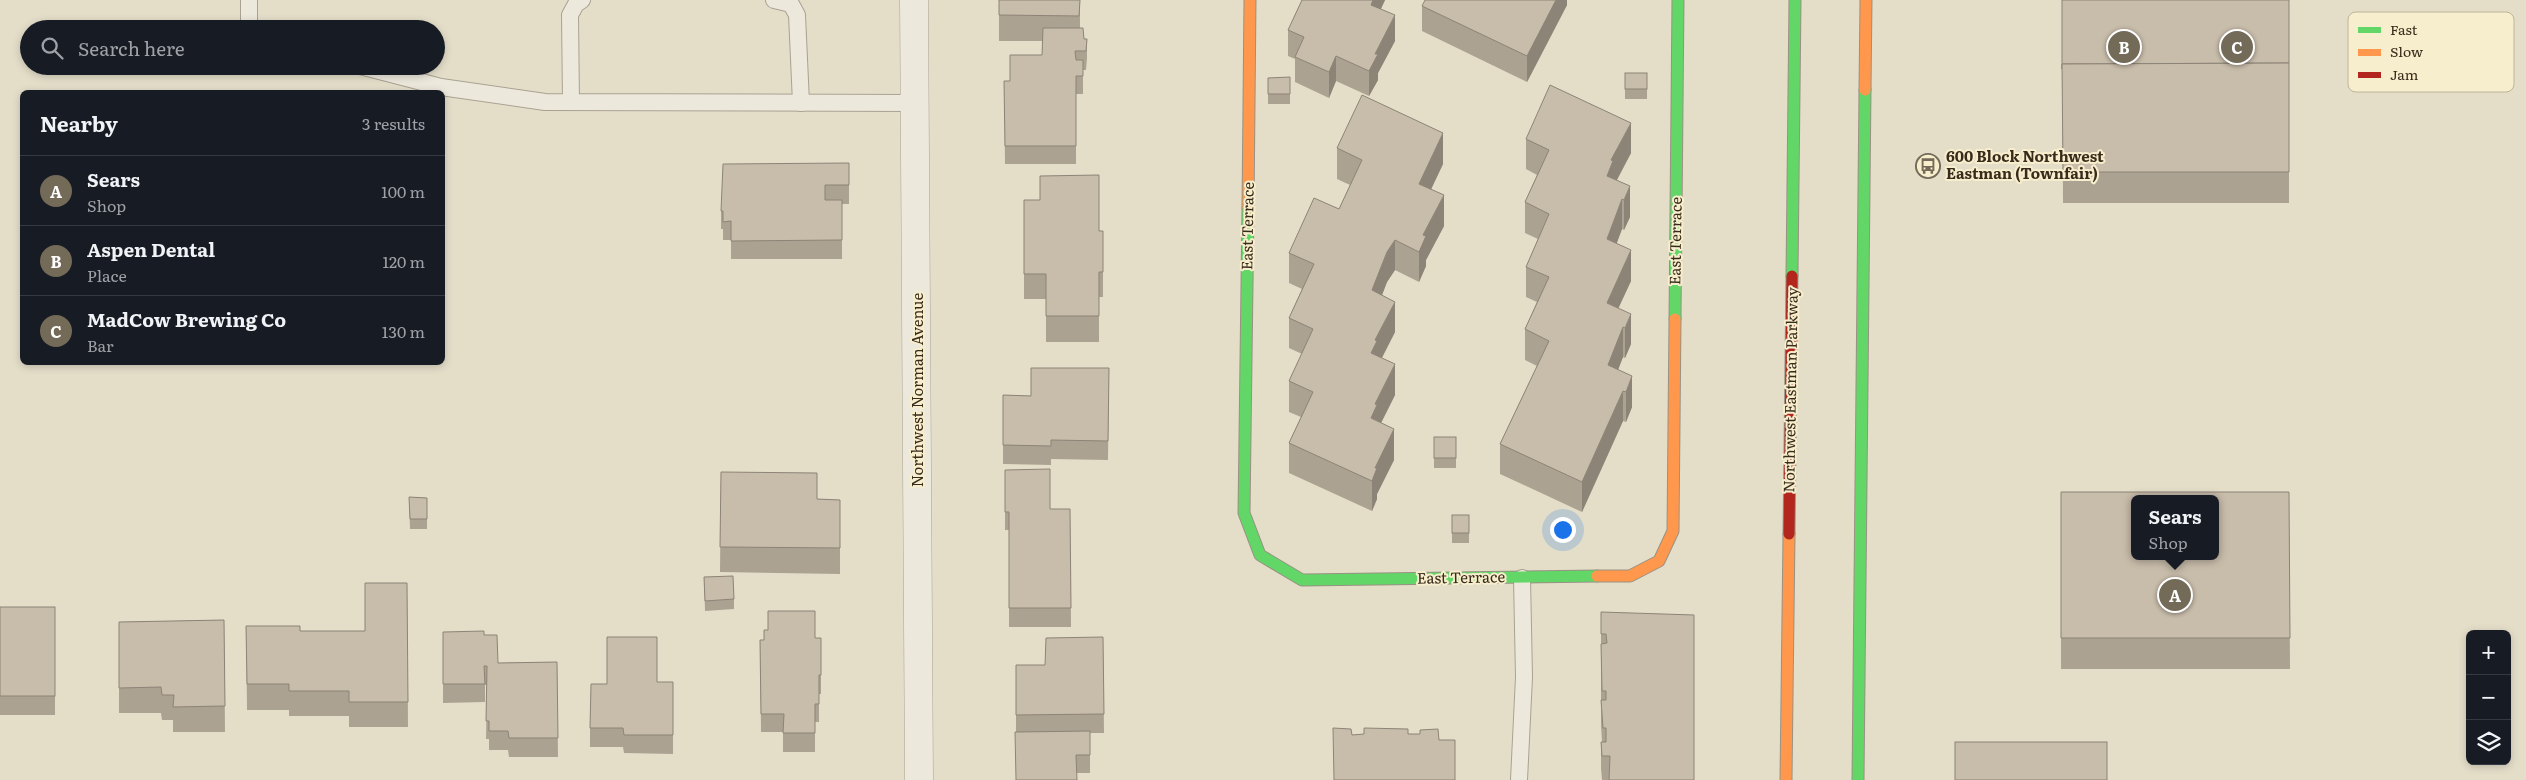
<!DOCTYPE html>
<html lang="en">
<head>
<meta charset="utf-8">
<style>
  :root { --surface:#171b24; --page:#20242c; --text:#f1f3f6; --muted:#9ea1a6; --line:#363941; --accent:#746a58 }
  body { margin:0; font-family:Literata,serif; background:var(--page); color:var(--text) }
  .controls { position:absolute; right:15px; bottom:15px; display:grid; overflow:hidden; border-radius:8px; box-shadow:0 2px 8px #0003 }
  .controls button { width:45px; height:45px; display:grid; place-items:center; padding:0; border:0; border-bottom:1px solid var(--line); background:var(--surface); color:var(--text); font:25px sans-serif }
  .you { position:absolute; left:1562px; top:529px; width:18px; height:18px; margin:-12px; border:4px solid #fff; border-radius:50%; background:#1a73e8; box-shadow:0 0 0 8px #1a73e833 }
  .badge { display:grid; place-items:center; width:32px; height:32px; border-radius:50%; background:var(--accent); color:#fff; font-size:16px; font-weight:700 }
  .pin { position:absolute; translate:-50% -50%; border:2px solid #fff; box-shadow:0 1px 5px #0006 }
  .popup { position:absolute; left:2131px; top:495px; width:88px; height:65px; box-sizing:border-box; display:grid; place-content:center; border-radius:8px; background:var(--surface); filter:drop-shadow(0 1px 4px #0005); font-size:16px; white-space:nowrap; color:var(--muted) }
  .popup b { font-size:19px; color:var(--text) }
  .popup::after { content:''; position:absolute; left:50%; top:100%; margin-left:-10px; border:10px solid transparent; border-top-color:var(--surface) }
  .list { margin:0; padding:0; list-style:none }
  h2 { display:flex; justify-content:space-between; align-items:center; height:65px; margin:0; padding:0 20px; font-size:21px }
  h2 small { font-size:16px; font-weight:400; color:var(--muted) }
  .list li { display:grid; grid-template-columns:32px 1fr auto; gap:15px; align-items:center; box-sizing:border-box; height:70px; padding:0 20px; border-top:1px solid var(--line) }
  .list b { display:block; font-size:19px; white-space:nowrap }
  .list p { margin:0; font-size:16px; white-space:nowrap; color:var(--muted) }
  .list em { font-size:16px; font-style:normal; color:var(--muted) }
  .icon { flex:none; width:28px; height:28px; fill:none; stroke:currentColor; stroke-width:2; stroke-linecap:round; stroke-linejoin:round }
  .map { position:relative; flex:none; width:2526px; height:780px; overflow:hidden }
  .search { position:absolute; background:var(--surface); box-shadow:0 2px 8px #0003; left:20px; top:20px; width:425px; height:55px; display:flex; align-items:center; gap:12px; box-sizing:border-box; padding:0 18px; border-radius:28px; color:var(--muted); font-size:19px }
  .panel { position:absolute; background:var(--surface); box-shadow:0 2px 8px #0003; left:20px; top:90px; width:425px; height:275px; border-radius:8px }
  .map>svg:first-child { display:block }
</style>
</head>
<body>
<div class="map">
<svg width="2526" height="780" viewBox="0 0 2526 780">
  <rect width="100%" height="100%" fill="#e4dec9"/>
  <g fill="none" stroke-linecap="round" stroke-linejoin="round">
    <defs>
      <g id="lane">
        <polyline points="774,0 791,4 797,15 801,103"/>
        <polyline points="249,29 249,0"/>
        <polyline points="360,66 441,87 545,102 914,103"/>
        <polyline points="571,102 570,15 576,4 582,0"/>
        <polyline points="1519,780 1524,677 1522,578"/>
      </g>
      <polyline id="street" points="914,0 919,780"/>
      <g id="fast">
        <polyline points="1248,208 1244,513 1260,555 1302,580 1597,576"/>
        <polyline points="1792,276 1795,0"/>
        <polyline points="1675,319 1678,0"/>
        <polyline points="1858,780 1865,90"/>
      </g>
      <g id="slow">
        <polyline points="1865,90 1866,0"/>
        <polyline points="1248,208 1250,0"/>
        <polyline points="1597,576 1630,576 1659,561 1673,531 1675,319"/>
        <polyline points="1786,780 1789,534"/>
      </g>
      <polyline id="jam" points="1789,534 1792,276"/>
    </defs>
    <use href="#lane" stroke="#a9a293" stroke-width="18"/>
    <use href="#street" stroke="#a9a293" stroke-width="29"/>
    <use href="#fast" stroke="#999283" stroke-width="13"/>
    <use href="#slow" stroke="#999283" stroke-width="13"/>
    <use href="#jam" stroke="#999283" stroke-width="13"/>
    <use href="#lane" stroke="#ece8dc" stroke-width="16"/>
    <use href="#street" stroke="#ece8dc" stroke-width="28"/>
    <use href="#fast" stroke="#63d668" stroke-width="11"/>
    <use href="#slow" stroke="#ff974d" stroke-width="11"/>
    <use href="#jam" stroke="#b3261e" stroke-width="11"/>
  </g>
  <g fill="#aca292">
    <polygon points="999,0 1080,0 1080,28 1084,39 1087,39 1087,58 1086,70 1083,70 1083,94 1076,94 1076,164 1005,164 1004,81 1010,81 1042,55 1042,41 999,41"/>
    <polygon points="1302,0 1385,0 1381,9 1395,41 1378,73 1378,80 1369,96 1336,81 1329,98 1295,82 1295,59 1288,56 1288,30"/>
    <polygon points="1567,0 1567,5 1527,82 1422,31 1422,6"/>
    <polygon points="2062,0 2289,0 2289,203 2063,203"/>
    <rect x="1625" y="73" width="22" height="26"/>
    <polygon points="1290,77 1290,104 1268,104 1268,78"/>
    <polygon points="1526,139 1631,153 1617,180 1630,217 1624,230 1622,229 1616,244 1631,281 1618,308 1631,344 1625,358 1623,357 1618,370 1632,407 1626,422 1623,421 1582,512 1500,474 1500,444 1537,366 1525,360 1525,329 1537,302 1526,297 1526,267 1538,239 1525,233 1525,202 1537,175 1526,169"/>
    <polygon points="1337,148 1443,164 1431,189 1444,226 1426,260 1426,266 1419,282 1395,270 1387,282 1382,295 1395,332 1382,358 1395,395 1381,423 1394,460 1377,494 1377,499 1372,511 1289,473 1289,443 1301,417 1289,412 1289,381 1302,354 1289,348 1289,318 1302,289 1289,283 1289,253 1339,209 1350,185 1337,179"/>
    <polygon points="849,163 849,204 842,204 842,259 731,259 731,240 723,240 723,229 721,229 721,211"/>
    <polygon points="1024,200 1099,231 1103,272 1103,297 1099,297 1099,342 1046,342 1046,299 1024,299"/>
    <polygon points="1109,368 1108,460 1051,459 1051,465 1003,464 1003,395 1031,396"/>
    <rect x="1434" y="437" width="22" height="31"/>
    <polygon points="1005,470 1050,509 1070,509 1071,627 1009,627 1009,530 1005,530"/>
    <polygon points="721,472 817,499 840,500 840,574 720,572"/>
    <polygon points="2061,492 2289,492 2290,669 2061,669"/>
    <polygon points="409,497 427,498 427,529 410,529"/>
    <rect x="1452" y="515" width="17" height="28"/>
    <polygon points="704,577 734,599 734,609 705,611"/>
    <polygon points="407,583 408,727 349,727 349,716 289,716 289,710 247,710 246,626 300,631 365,631"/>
    <rect x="0" y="607" width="55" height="108"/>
    <polygon points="768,611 815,638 821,657 821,694 819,694 819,722 815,722 815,752 783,752 783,732 761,732 760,640 764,640 764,630 768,630"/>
    <polygon points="1601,612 1694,780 1602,780 1601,768 1601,742 1602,742 1601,725"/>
    <polygon points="224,620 225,732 173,732 173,720 162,720 161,713 119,713 119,622"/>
    <polygon points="443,632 484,635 498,663 557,662 558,757 509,757 508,750 489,750 489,739 486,739 487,685 485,685 485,702 443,703"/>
    <polygon points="1103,637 1104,733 1090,733 1090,773 1076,773 1016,732 1016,665 1045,665"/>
    <polygon points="657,682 673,682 673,754 624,753 623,747 590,747 590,728"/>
  </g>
  <g fill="#8c8477">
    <polygon points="1373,0 1385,0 1371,30 1371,5"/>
    <polygon points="1556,0 1567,0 1567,5 1527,82 1527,56"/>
    <polygon points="1395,15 1395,41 1378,73 1378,80 1369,96 1369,71 1375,54"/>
    <polygon points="1336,56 1336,81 1329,98 1329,72"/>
    <polygon points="1631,123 1631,153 1613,187 1607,176 1611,160"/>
    <polygon points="1443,133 1443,164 1419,215 1419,184"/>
    <polygon points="1630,186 1630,217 1624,230 1624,200"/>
    <polygon points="1444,195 1444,226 1426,260 1426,266 1419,282 1419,252 1423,235"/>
    <polygon points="1622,199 1622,229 1607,270 1607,239"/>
    <polygon points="1395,240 1395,270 1387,282 1372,321 1372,290 1387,252"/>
    <polygon points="1631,250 1631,281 1607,333 1607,303"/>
    <polygon points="1395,302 1395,332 1377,367 1371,353 1375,340"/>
    <polygon points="1631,314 1631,344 1625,358 1625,328"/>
    <polygon points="1623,327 1623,357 1608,395 1608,365"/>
    <polygon points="1395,364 1395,395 1377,431 1371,418 1375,404"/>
    <polygon points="1632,376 1632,407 1626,422 1626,392"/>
    <polygon points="1623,391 1623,421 1582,512 1582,482"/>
    <polygon points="1394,429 1394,460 1377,494 1377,499 1372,511 1372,481 1375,468"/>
  </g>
  <g fill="#c8bcaa" stroke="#8c8477" fill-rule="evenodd">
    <polygon points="999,0 1080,0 1079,16 999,15"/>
    <polygon points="1302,0 1373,0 1371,5 1395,15 1375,54 1378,54 1369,71 1336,56 1329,72 1295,57 1304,37 1288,30"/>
    <polygon points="1425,0 1556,0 1527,56 1422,6"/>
    <polygon points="2062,0 2289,0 2289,63 2062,64 2062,69"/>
    <polygon points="1043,28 1083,28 1084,39 1087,39 1086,51 1075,51 1076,60 1083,60 1083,76 1076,76 1076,146 1005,146 1004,81 1010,81 1010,55 1042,55"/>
    <polygon points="2289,63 2289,172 2063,172 2062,64"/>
    <rect x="1625" y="73" width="22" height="16"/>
    <polygon points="1290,77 1290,94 1268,94 1268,78"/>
    <polygon points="1550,85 1631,123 1611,160 1613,161 1607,176 1630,186 1624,200 1622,199 1607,239 1631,250 1607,303 1631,314 1625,328 1623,327 1608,365 1632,376 1626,392 1623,391 1582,482 1500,444 1549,341 1525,329 1549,277 1526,267 1549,214 1525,202 1549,150 1526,139"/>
    <polygon points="1362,95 1443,133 1419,184 1444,195 1423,235 1426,236 1419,252 1395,240 1387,252 1372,290 1395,302 1375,340 1377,341 1371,353 1395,364 1375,404 1377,405 1371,418 1394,429 1375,468 1377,468 1372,481 1289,443 1313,392 1289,381 1313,329 1289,318 1314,264 1289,253 1314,198 1339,209 1362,160 1337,148"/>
    <polygon points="849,163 849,185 825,185 825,200 842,200 842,240 731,241 731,221 723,222 723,211 721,211 723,164"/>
    <polygon points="1099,175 1099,231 1103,231 1103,272 1099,272 1099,316 1046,316 1046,274 1024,274 1024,200 1040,200 1040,176"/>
    <polygon points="1031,368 1109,368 1108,441 1051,440 1051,446 1003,445 1003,395 1031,396"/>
    <rect x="1434" y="437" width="22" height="21"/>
    <polygon points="1050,469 1050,509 1070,509 1071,608 1009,608 1009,512 1005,512 1005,470"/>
    <polygon points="721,472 817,473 817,499 840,500 840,548 720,547"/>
    <path d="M2061 492H2289L2290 638H2061ZM2135 499H2215V556H2135Z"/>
    <polygon points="409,497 427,498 427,519 410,519"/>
    <rect x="1452" y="515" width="17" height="18"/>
    <polygon points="733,576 734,599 705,601 704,577"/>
    <polygon points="365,583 407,583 408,702 349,702 349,691 289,691 289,684 247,684 246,626 300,626 300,631 365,631"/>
    <rect x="0" y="607" width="55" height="89"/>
    <polygon points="768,611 815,611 815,638 821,638 821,675 819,675 819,704 815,704 815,733 783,733 784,714 761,714 760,640 764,640 764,630 768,630"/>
    <polygon points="1601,612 1694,615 1694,780 1609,780 1610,756 1602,756 1601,742 1606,742 1606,728 1603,728 1601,700 1606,700 1606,691 1602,691 1601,644 1607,643 1606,634 1601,634"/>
    <polygon points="224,620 225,706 173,707 174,695 162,695 161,687 119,688 119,622"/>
    <polygon points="484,631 484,635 497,635 498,663 557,662 558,738 509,738 508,731 489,731 489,721 486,721 487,666 484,666 485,684 443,684 443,632"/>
    <polygon points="607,637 657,637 657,682 673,682 673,735 624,735 623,728 590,728 591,684 607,684"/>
    <polygon points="1103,637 1104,714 1016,715 1016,665 1045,665 1046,638"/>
    <polygon points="1333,728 1351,729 1352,735 1364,734 1364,728 1408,729 1408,734 1420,734 1420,730 1438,729 1439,740 1455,740 1455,780 1334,780"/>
    <polygon points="1090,731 1090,755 1076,755 1077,780 1016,780 1015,732"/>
    <rect x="1955" y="742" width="152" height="38"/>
  </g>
  <defs>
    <symbol id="bus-ring" viewBox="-11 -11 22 22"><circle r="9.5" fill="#f7eecd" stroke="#746a58" stroke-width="1.5"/><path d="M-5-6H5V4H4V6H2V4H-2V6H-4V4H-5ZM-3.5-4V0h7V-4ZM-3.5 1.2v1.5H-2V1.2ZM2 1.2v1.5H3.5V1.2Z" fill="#746a58"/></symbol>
  </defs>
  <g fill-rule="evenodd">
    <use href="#bus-ring" x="1914" y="152" width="28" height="28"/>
  </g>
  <g text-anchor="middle" stroke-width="4" stroke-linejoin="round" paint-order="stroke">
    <g font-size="15" font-weight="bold" fill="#382b1b" stroke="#f7eecd" text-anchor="start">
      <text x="1946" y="162">600 Block Northwest<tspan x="1946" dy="17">Eastman (Townfair)</tspan></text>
    </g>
    <g font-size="15" fill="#382b1b" stroke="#f7eecd">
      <text transform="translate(1248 226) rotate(-89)" y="5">East Terrace</text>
      <text transform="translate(1676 241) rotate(-89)" y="5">East Terrace</text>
      <text transform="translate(918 390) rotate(-90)" y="5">Northwest Norman Avenue</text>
      <text transform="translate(1791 390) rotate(-89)" y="5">Northwest Eastman Parkway</text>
      <text transform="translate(1461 578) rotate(-1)" y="5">East Terrace</text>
    </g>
  </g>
  <rect x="2348" y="12" width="166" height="80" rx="8" fill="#f7eecd" stroke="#beb498" stroke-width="1"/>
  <rect x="2358" y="27" width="23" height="6" fill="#63d668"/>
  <rect x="2358" y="49" width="23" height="7" fill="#ff974d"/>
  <rect x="2358" y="72" width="23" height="6" fill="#b3261e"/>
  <g font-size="14" fill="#382b1b">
    <text x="2390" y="35">Fast</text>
    <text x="2390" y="57">Slow</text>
    <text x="2390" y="80">Jam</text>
  </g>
</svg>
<div class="controls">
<button>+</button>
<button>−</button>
<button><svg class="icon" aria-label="layers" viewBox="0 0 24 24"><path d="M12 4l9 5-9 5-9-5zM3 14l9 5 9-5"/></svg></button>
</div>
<div class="you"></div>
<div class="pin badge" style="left:2175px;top:595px">A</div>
<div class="popup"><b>Sears</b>Shop</div>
<div class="pin badge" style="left:2124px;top:47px">B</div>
<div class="pin badge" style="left:2237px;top:47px">C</div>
<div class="search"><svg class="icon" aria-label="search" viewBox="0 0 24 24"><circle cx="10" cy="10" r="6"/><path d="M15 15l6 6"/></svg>Search here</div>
<section class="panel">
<h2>Nearby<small>3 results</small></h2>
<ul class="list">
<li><span class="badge">A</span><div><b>Sears</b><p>Shop</p></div><em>100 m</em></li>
<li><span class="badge">B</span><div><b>Aspen Dental</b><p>Place</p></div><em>120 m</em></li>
<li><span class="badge">C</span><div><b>MadCow Brewing Co</b><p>Bar</p></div><em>130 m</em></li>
</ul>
</section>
</div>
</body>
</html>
